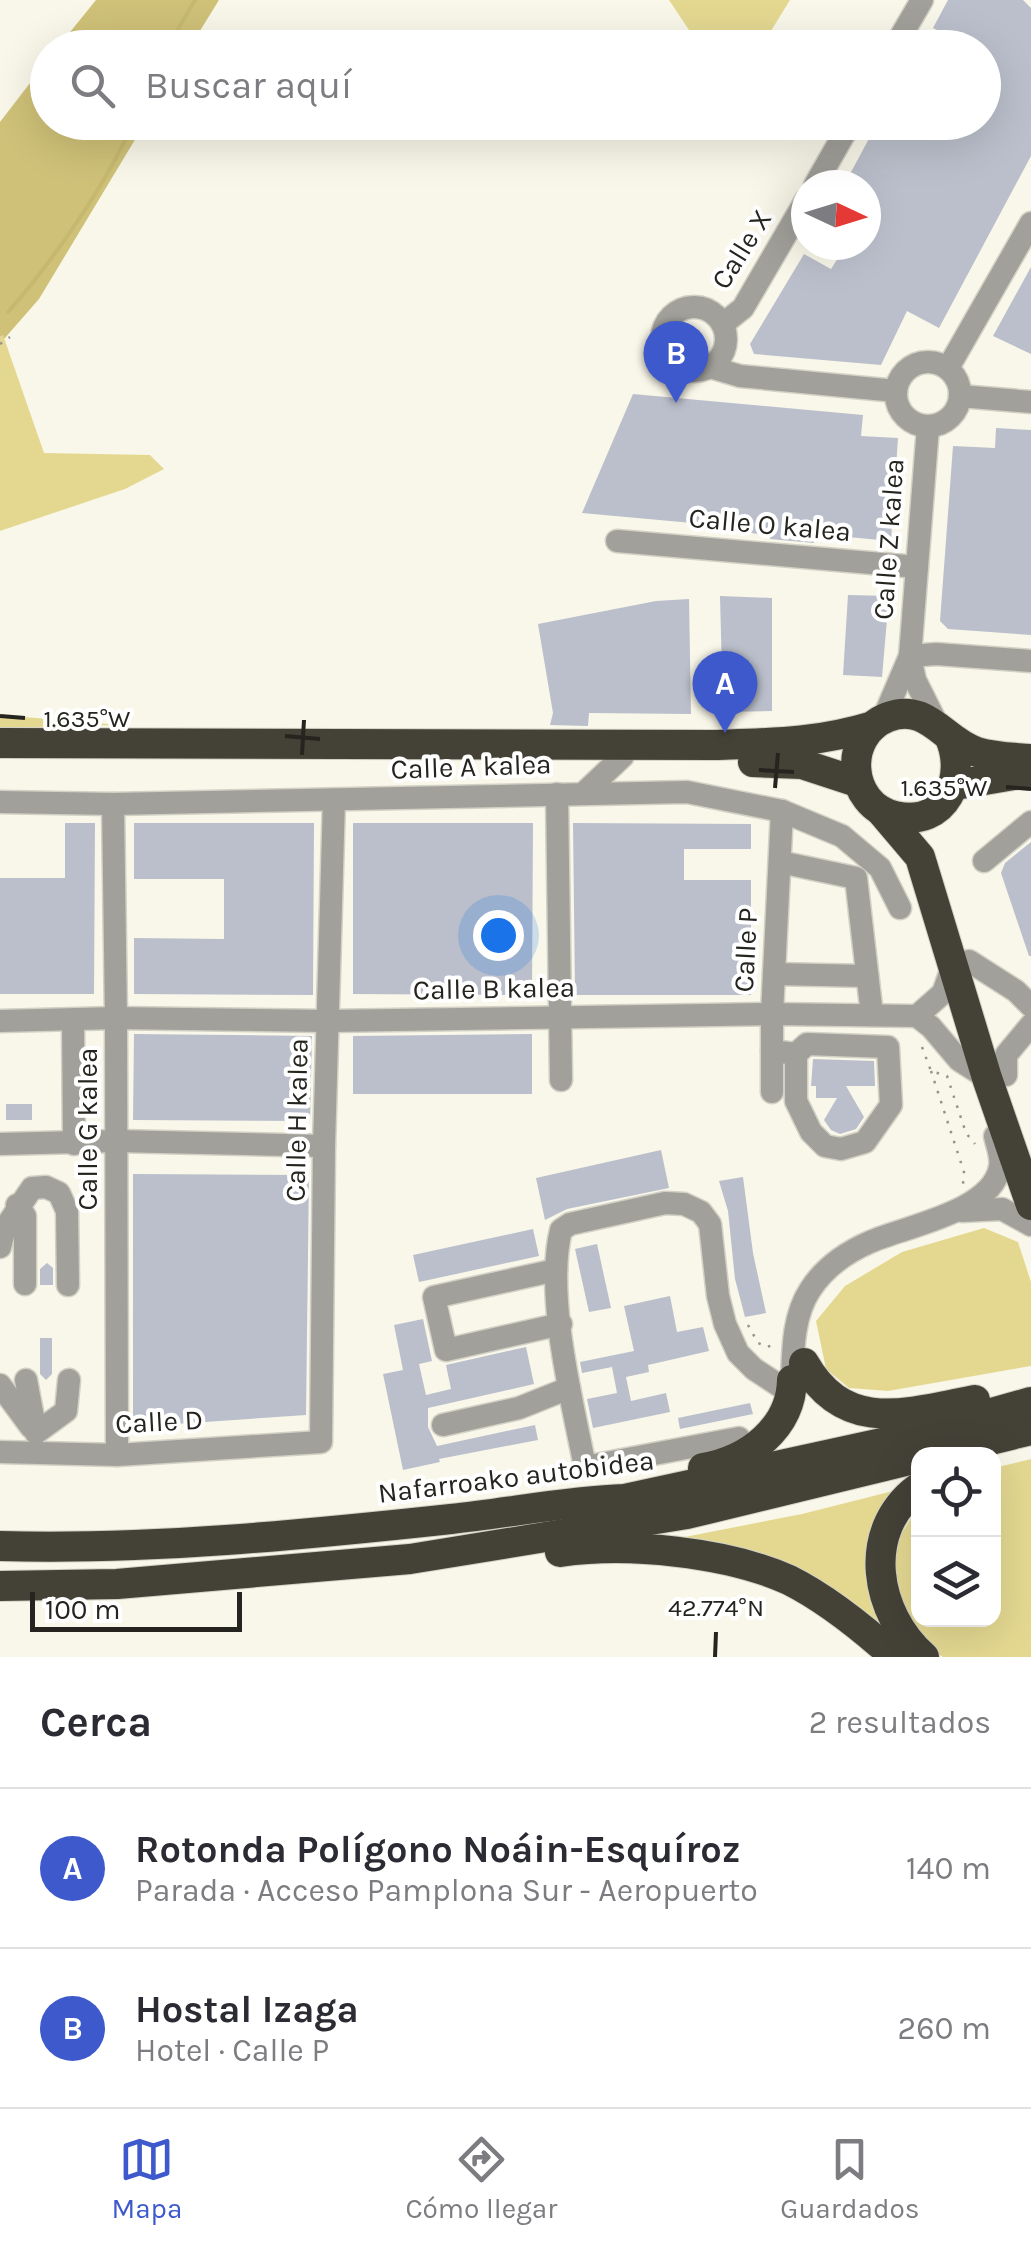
<!DOCTYPE html>
<html lang="es">
<head>
<meta charset="utf-8">
<style>
  :root { --surface:#fff; --page:#f2f2f3; --text:#2b2b33; --muted:#7c7c81; --line:#e1e1e2; --accent:#3e59cc }
  body { margin:0; font-family:Karla,sans-serif; background:var(--page); color:var(--text) }
  .controls { position:absolute; right:30px; bottom:30px; display:grid; overflow:hidden; border-radius:20px; box-shadow:0 10px 40px #0002 }
  .controls button { width:90px; height:90px; display:grid; place-items:center; padding:0; border:0; border-bottom:2px solid var(--line); background:var(--surface); color:var(--text); font:50px sans-serif }
  .compass { position:absolute; left:791px; top:170px; width:90px; height:90px; border-radius:50%; background:var(--surface); box-shadow:0 10px 40px #0002; rotate:94deg }
  .scale { position:absolute; left:30px; bottom:25px; width:212px; box-sizing:border-box; padding-left:10px; border:5px solid #25241f; border-top:0; font-size:28px; line-height:35px; white-space:nowrap; color:#25241f; -webkit-text-stroke:8px #fff; paint-order:stroke }
  .you { position:absolute; left:498px; top:935px; width:35px; height:35px; margin:-25px; border:8px solid #fff; border-radius:50%; background:#1a73e8; box-shadow:0 0 0 15px #1a73e833 }
  .badge { display:grid; place-items:center; width:65px; height:65px; border-radius:50%; background:var(--accent); color:#fff; font-size:32px; font-weight:700 }
  .pin { position:absolute; translate:-50% -82px; filter:drop-shadow(0 2px 5px #0008) }
  .pin::after { content:''; position:absolute; top:52px; width:35px; height:30px; background:inherit; clip-path:polygon(0 0,100% 0,50% 100%) }
  .list { margin:0; padding:0; list-style:none }
  h2 { display:flex; justify-content:space-between; align-items:center; height:130px; margin:0; padding:0 40px; font-size:42px }
  h2 small { font-size:32px; font-weight:400; color:var(--muted) }
  .list li { display:grid; grid-template-columns:65px 1fr auto; gap:30px; align-items:center; box-sizing:border-box; height:160px; padding:0 40px; border-top:2px solid var(--line) }
  .list b { display:block; font-size:38px; white-space:nowrap }
  .list p { margin:0; font-size:32px; white-space:nowrap; color:var(--muted) }
  .list em { font-size:32px; font-style:normal; color:var(--muted) }
  .icon { flex:none; width:55px; height:55px; fill:none; stroke:currentColor; stroke-width:2; stroke-linecap:round; stroke-linejoin:round }
  .map { position:relative; flex:none; width:1031px; height:1657px; overflow:hidden }
  .search { position:absolute; background:var(--surface); box-shadow:0 10px 40px #0002; left:30px; right:30px; top:30px; height:110px; display:flex; align-items:center; gap:25px; box-sizing:border-box; padding:0 35px; border-radius:55px; color:var(--muted); font-size:38px }
  .sheet { height:450px; background:var(--surface) }
  nav { display:flex; justify-content:space-around; align-items:center; box-sizing:border-box; height:140px; border-top:2px solid var(--line); background:var(--surface); font-size:28px; color:var(--muted) }
  nav a { display:grid; justify-items:center; gap:5px }
  nav .on { color:var(--accent) }
  .map>svg:first-child { display:block }
</style>
</head>
<body>
<div class="map">
<svg width="1031" height="1657" viewBox="0 0 1031 1657">
  <rect width="100%" height="100%" fill="#f9f7e9"/>
  <g fill="#e4d891">
    <polygon points="669,0 790,0 761,47 701,48"/>
    <polygon points="3,335 44,453 150,455 164,469 125,489 0,531 0,337"/>
    <polygon points="0,715 120,725 0,728"/>
    <polygon points="984,1228 1018,1242 1031,1282 1031,1366 888,1391 849,1388 826,1369 816,1321 845,1286 902,1252"/>
    <polygon points="1031,1459 1031,1657 943,1657 921,1644 892,1583 895,1544 918,1507 918,1620 994,1620 994,1468"/>
    <polygon points="901,1489 872,1588 880,1624 659,1542 802,1514"/>
  </g>
  <g fill="#cfc178">
    <polygon points="96,0 219,0 190,47 58,47"/>
    <polygon points="47,61 48,122 145,123 39,299 4,339 3,335 0,337 0,122"/>
  </g>
  <g fill="none" stroke-linecap="round" stroke-linejoin="round">
    <g stroke="#c6b96f" stroke-width="4">
      <polyline points="167,48 195,0"/>
      <path d="M8 312C49 266 110 180 133 122"/>
    </g>
  </g>
  <g fill="#babfcb">
    <polygon points="948,0 1023,0 1031,8 1031,156 939,328 907,311 881,365 754,354 750,344 804,254 831,269 846,245 866,245 866,185 844,185 878,122 984,122 984,48 932,48 941,32 933,28"/>
    <polygon points="1031,267 1031,354 993,336"/>
    <polygon points="633,394 863,415 861,436 898,438 891,541 815,534 814,543 770,539 770,536 692,523 582,513"/>
    <polygon points="996,428 1031,430 1031,635 948,629 940,621 953,446 995,448"/>
    <polygon points="848,595 889,596 882,677 843,675"/>
    <polygon points="720,596 772,598 772,711 723,712"/>
    <polygon points="689,599 691,714 589,713 588,726 550,725 553,713 538,624 656,601"/>
    <polygon points="65,823 95,823 94,994 0,994 0,878 65,878"/>
    <polygon points="134,823 314,823 313,995 134,994 134,938 224,939 224,879 134,879"/>
    <polygon points="353,823 533,823 532,995 353,994"/>
    <polygon points="573,823 751,824 751,849 684,849 684,880 751,880 751,995 575,995"/>
    <polygon points="1031,842 1031,956 1029,956 1001,873 1005,863"/>
    <polygon points="134,1034 312,1036 310,1121 133,1120"/>
    <polygon points="532,1034 532,1094 353,1094 353,1036"/>
    <polygon points="813,1059 874,1061 875,1086 846,1086 864,1117 856,1129 840,1134 831,1130 824,1120 837,1098 816,1098 816,1086 811,1086"/>
    <rect x="6" y="1104" width="26" height="16"/>
    <polygon points="661,1150 669,1188 567,1209 545,1220 536,1178"/>
    <polygon points="133,1174 309,1175 306,1415 133,1427"/>
    <polygon points="743,1177 753,1253 766,1313 745,1317 735,1279 728,1211 719,1181"/>
    <polygon points="533,1229 539,1256 419,1282 413,1255"/>
    <polygon points="597,1244 611,1308 589,1312 575,1249"/>
    <polygon points="47,1263 53,1268 53,1285 40,1285 40,1269"/>
    <polygon points="670,1296 677,1332 703,1327 709,1351 648,1365 649,1372 626,1377 631,1401 666,1393 670,1412 593,1428 587,1399 617,1393 612,1367 582,1373 580,1362 634,1351 624,1306"/>
    <polygon points="423,1319 432,1361 419,1364 426,1395 451,1389 446,1365 526,1347 534,1384 428,1408 428,1427 437,1446 535,1425 538,1440 439,1459 440,1462 403,1470 383,1374 403,1370 394,1325"/>
    <polygon points="40,1338 52,1338 52,1374 46,1380 40,1374"/>
    <polygon points="750,1403 753,1414 680,1429 678,1418"/>
  </g>
  <g fill="none" stroke-linecap="round" stroke-linejoin="round">
    <defs>
      <g id="minor">
        <polyline points="894,48 922,0"/>
        <polyline points="815,185 851,122"/>
        <circle cx="694" cy="339" r="32"/>
        <polyline points="723,324 743,308 806,200"/>
        <circle cx="928" cy="394" r="32"/>
        <polyline points="710,367 740,376 896,391"/>
        <polyline points="948,368 1031,223"/>
        <polyline points="960,396 1031,402"/>
        <polyline points="928,427 910,656 915,680 937,724"/>
        <polyline points="617,541 917,567"/>
        <polyline points="910,656 936,654 1031,661"/>
        <polyline points="883,719 910,656"/>
        <polyline points="584,793 623,756"/>
        <polyline points="557,794 561,1080"/>
        <polyline points="0,802 113,804 687,792 782,811 842,836 880,868 900,908"/>
        <polyline points="113,804 116,1018 117,1455"/>
        <polyline points="984,861 1031,822"/>
        <polyline points="780,862 856,878 872,1015"/>
        <polyline points="969,961 1016,991 1031,1006"/>
        <polyline points="953,965 943,993 917,1016 931,1027 959,1060 987,1078 988,1085"/>
        <polyline points="774,974 867,976"/>
        <polyline points="73,1020 74,1144"/>
        <polyline points="0,1021 116,1018 328,1021 772,1014 917,1016"/>
        <polyline points="772,1051 796,1054 796,1101 811,1132 825,1146 841,1149 865,1142 891,1105 888,1047 807,1044 796,1054"/>
        <polyline points="1006,1075 1006,1055 1031,1025"/>
        <polyline points="772,1092 772,1014 782,811"/>
        <polyline points="0,1144 117,1141 324,1146"/>
        <polyline points="17,1205 25,1216 25,1284"/>
        <polyline points="962,1211 1002,1209 1031,1225"/>
        <polyline points="0,1247 5,1228 32,1188 46,1187 59,1193 67,1211 68,1285"/>
        <polyline points="556,1270 434,1297 446,1350 561,1324"/>
        <polyline points="26,1380 36,1433 66,1411 69,1380"/>
        <path d="M792 1380C793 1350 793 1316 810 1290 824 1268 847 1252 870 1242 906 1226 992 1212 1000 1167 1002 1156 997 1146 995 1136"/>
        <polyline points="0,1385 31,1427"/>
        <polyline points="443,1425 519,1408 569,1388"/>
        <path d="M739 1438 585 1467C572 1400 545 1296 561 1230L570 1224 665 1203 684 1204 701 1212 710 1224 718 1296 725 1324 738 1353 754 1369 792 1394"/>
        <polyline points="0,1452 117,1455 321,1442 324,1146 334,800"/>
      </g>
      <g id="highway">
        <path d="M949 736C968 776 946 828 895 816 847 805 842 735 888 717 928 702 944 742 977 752 994 757 1014 758 1031 759"/>
        <path d="M0 743 715 745C773 743 817 743 873 726"/>
        <polyline points="753,762 802,764 857,782"/>
        <polyline points="955,785 1019,774 1031,775"/>
        <polyline points="881,811 920,857 987,1078 1031,1205"/>
        <path d="M804 1363C845 1435 908 1413 975 1400"/>
        <polyline points="933,1454 1031,1430"/>
        <path d="M703 1468C749 1460 791 1428 792 1380"/>
        <path d="M918 1488C860 1531 875 1614 924 1657"/>
        <path d="M0 1546C150 1550 302 1535 451 1519 509 1513 566 1501 625 1499L896 1440 1031 1402"/>
        <path d="M560 1552C627 1542 727 1552 789 1580 825 1598 865 1630 895 1657"/>
        <polyline points="0,1586 117,1584 410,1559 687,1514 918,1458"/>
      </g>
    </defs>
    <use href="#minor" stroke="#d3d1c5" stroke-width="25"/>
    <use href="#highway" stroke="#d3d1c5" stroke-width="32"/>
    <g stroke="#97958b" stroke-width="2.5" stroke-dasharray="2.5 8" stroke-linecap="butt">
      <polyline points="0,344 10,337"/>
      <polyline points="922,1047 931,1071 947,1076 966,1133 975,1144"/>
      <polyline points="931,1071 964,1172 963,1184"/>
      <polyline points="748,1325 758,1343 768,1347 775,1342"/>
    </g>
    <use href="#minor" stroke="#a1a09a" stroke-width="22"/>
    <use href="#highway" stroke="#444237" stroke-width="30"/>
  </g>
  <path fill="none" stroke="#25241f" stroke-width="4" d="M0 716 25 718M285 736 320 739M302 755 304 720M759 770 794 772M1006 787 1031 789M775 788 778 753M715 1657 716 1632"/>
  <g text-anchor="middle" stroke-width="8" stroke-linejoin="round" paint-order="stroke">
    <g font-size="28" fill="#25241f" stroke="#fff">
      <text transform="translate(741 249) rotate(-58)" y="10">Calle X</text>
      <text transform="translate(770 524) rotate(5)" y="10">Calle O kalea</text>
      <text transform="translate(888 539) rotate(-86)" y="10">Calle Z kalea</text>
      <text transform="translate(471 766) rotate(-2)" y="10">Calle A kalea</text>
      <text transform="translate(745 950) rotate(-87)" y="10">Calle P</text>
      <text transform="translate(494 988) rotate(-1)" y="10">Calle B kalea</text>
      <text transform="translate(296 1120) rotate(-89)" y="10">Calle H kalea</text>
      <text transform="translate(87 1129) rotate(-90)" y="10">Calle G kalea</text>
      <text transform="translate(159 1421) rotate(-3)" y="10">Calle D</text>
      <text transform="translate(516 1476) rotate(-7)" y="10">Nafarroako autobidea</text>
    </g>
  </g>
  <g font-size="25" text-anchor="middle" fill="#25241f" stroke="#fff" stroke-width="8" stroke-linejoin="round" paint-order="stroke">
    <text x="87" y="727">1.635°W</text>
    <text x="944" y="796">1.635°W</text>
    <text x="716" y="1616">42.774°N</text>
  </g>
</svg>
<div class="controls">
<button><svg class="icon" aria-label="locate" viewBox="0 0 24 24"><circle cx="12" cy="12" r="6"/><path d="M12 2v4M12 18v4M2 12h4M18 12h4"/></svg></button>
<button><svg class="icon" aria-label="layers" viewBox="0 0 24 24"><path d="M12 4l9 5-9 5-9-5zM3 14l9 5 9-5"/></svg></button>
</div>
<svg class="compass" viewBox="-18 -18 36 36"><path d="M0-13l5 13h-10z" fill="#e53935"/><path d="M0 13l5-13h-10z" fill="#7c7c81"/></svg>
<div class="scale">100 m</div>
<div class="you"></div>
<div class="pin badge" style="left:725px;top:733px">A</div>
<div class="pin badge" style="left:676px;top:403px">B</div>
<div class="search"><svg class="icon" aria-label="search" viewBox="0 0 24 24"><circle cx="10" cy="10" r="6"/><path d="M15 15l6 6"/></svg>Buscar aquí</div>
</div>
<section class="sheet">
<h2>Cerca<small>2 resultados</small></h2>
<ul class="list">
<li><span class="badge">A</span><div><b>Rotonda Polígono Noáin-Esquíroz</b><p>Parada · Acceso Pamplona Sur - Aeropuerto</p></div><em>140 m</em></li>
<li><span class="badge">B</span><div><b>Hostal Izaga</b><p>Hotel · Calle P</p></div><em>260 m</em></li>
</ul>
</section>
<nav>
<a class="on"><svg class="icon" aria-label="map" viewBox="0 0 24 24"><path d="M3 6l6-2 6 2 6-2v14l-6 2-6-2-6 2zM9 4v14M15 6v14"/></svg>Mapa</a>
<a><svg class="icon" aria-label="directions" viewBox="0 0 24 24"><path d="M12 3l9 9-9 9-9-9zM9 14v-3h6M13 9l2 2-2 2"/></svg>Cómo llegar</a>
<a><svg class="icon" aria-label="saved" viewBox="0 0 24 24"><path d="M7 4h10v16l-5-4-5 4z"/></svg>Guardados</a>
</nav>
</body>
</html>
